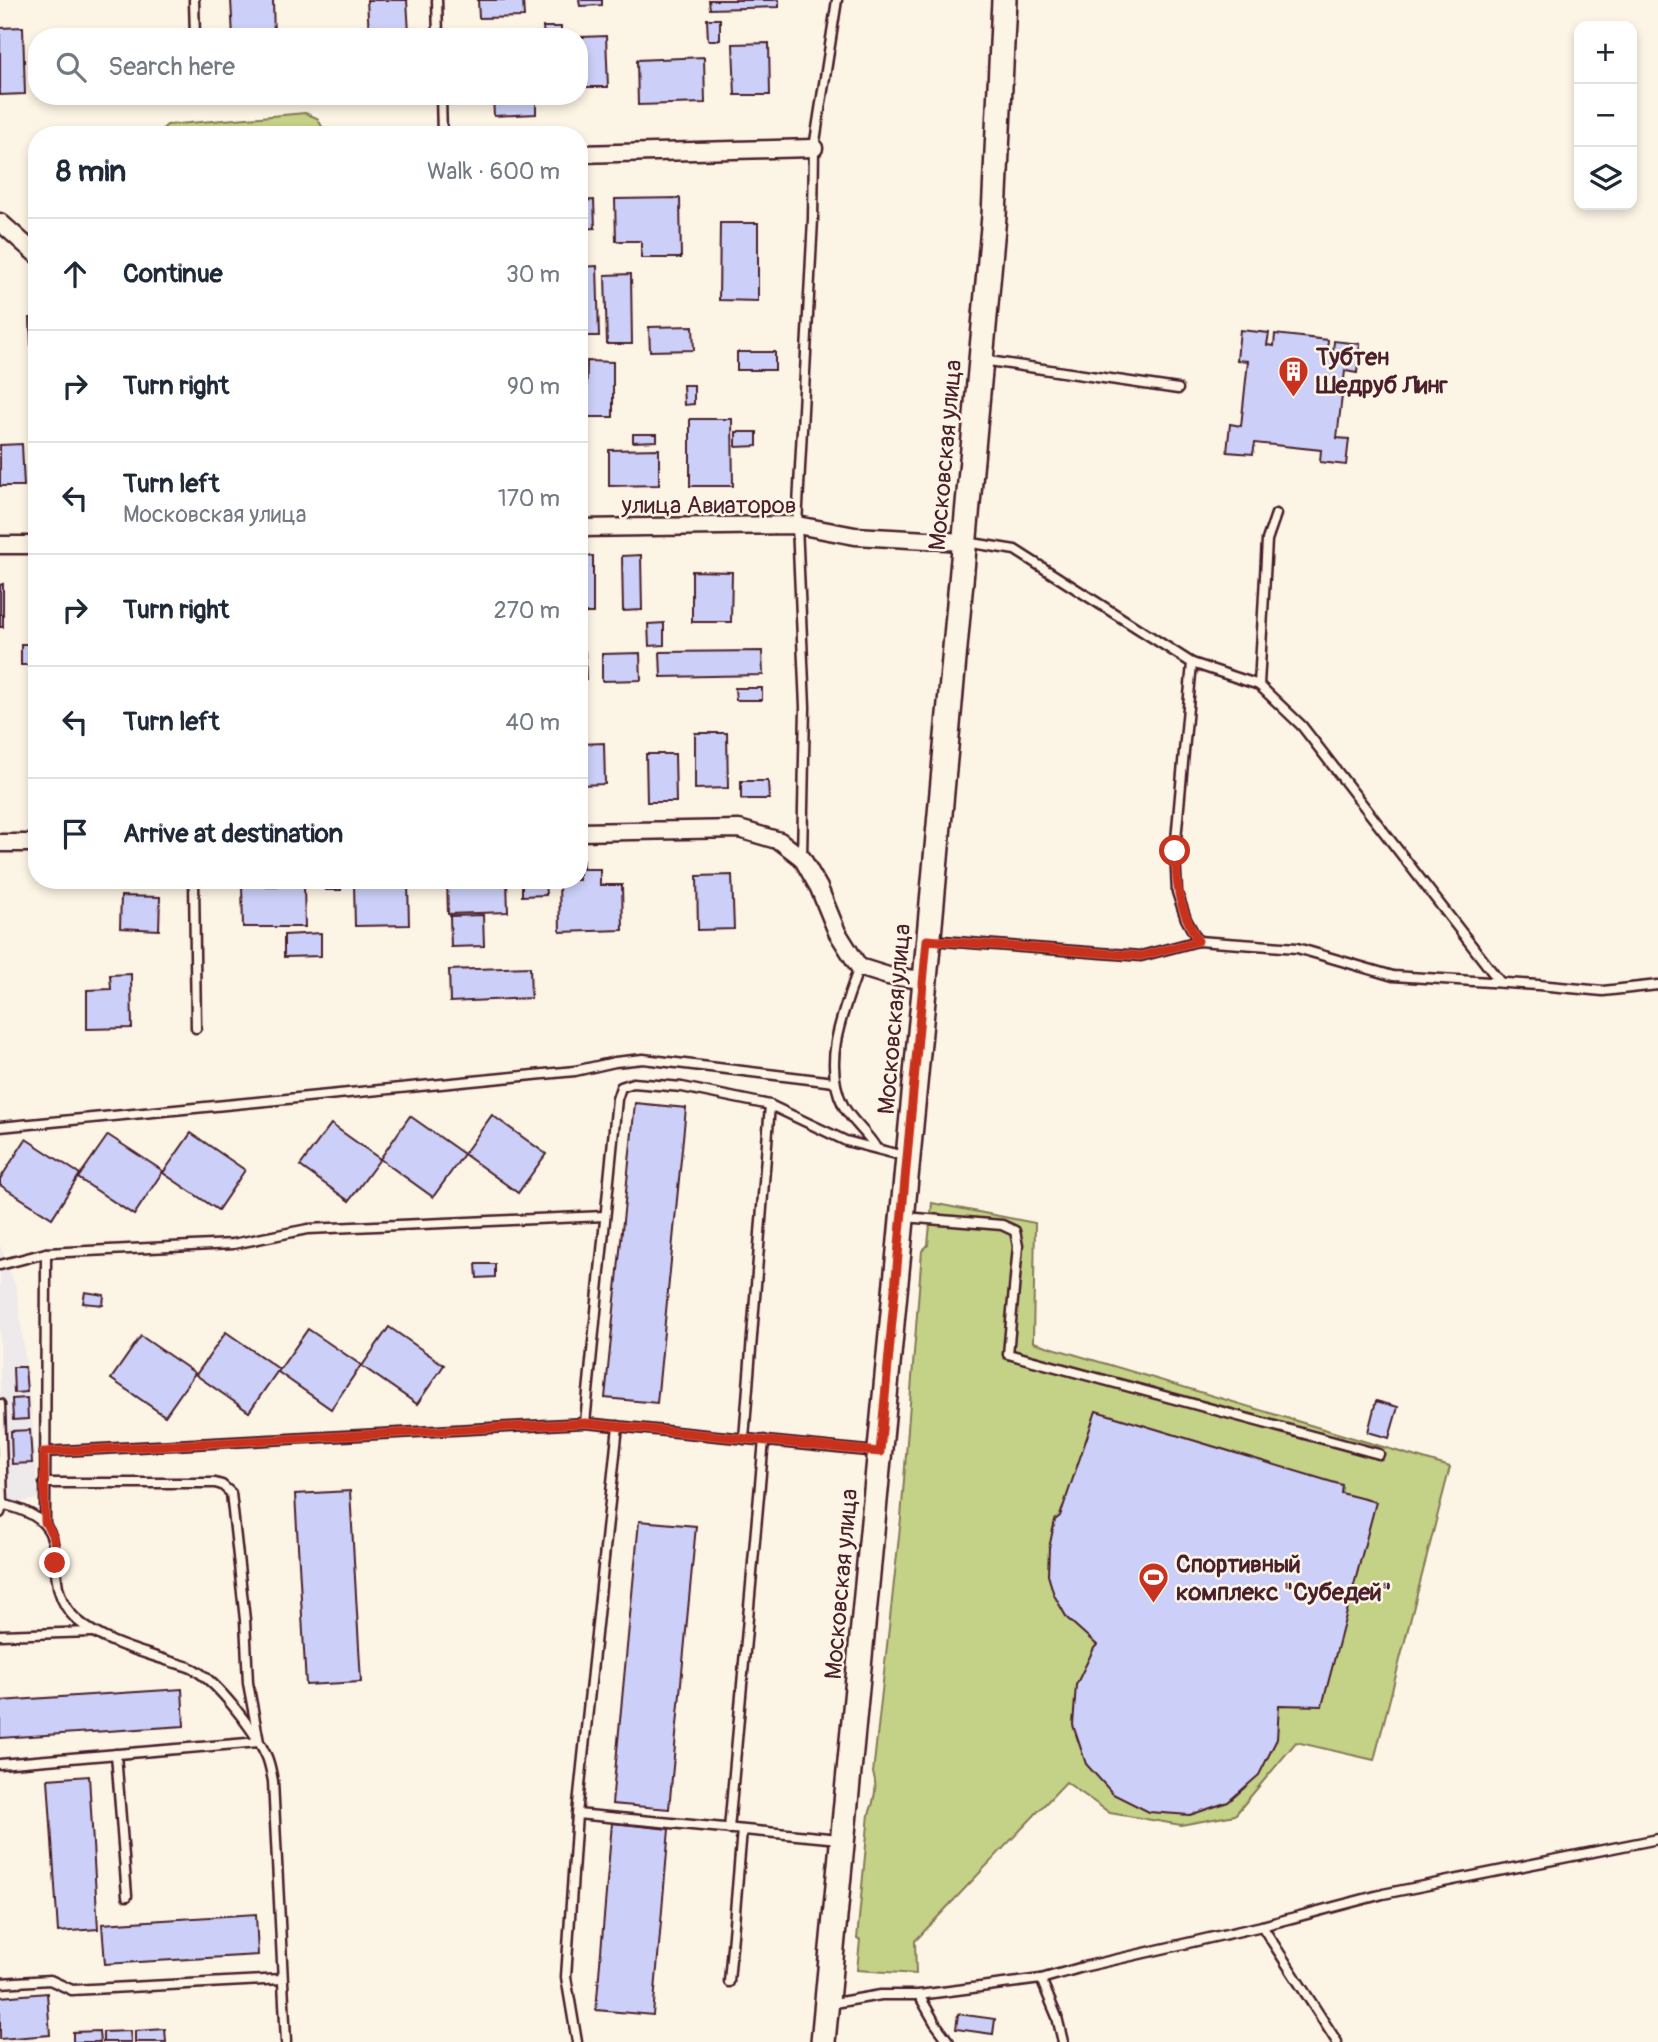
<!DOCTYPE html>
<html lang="en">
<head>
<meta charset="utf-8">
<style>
  :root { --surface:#fff; --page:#f6f6f7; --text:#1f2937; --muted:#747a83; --line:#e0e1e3 }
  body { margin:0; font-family:Pangolin,sans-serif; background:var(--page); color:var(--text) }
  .controls { position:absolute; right:21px; top:21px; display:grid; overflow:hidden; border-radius:14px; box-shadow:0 4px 10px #0003 }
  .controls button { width:63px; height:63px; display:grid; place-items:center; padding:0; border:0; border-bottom:2px solid var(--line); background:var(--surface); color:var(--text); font:35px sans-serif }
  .stop { position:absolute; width:21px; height:21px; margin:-16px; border:5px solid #c8321e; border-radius:50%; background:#fff }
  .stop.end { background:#c8321e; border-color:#fff; box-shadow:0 2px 7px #0008 }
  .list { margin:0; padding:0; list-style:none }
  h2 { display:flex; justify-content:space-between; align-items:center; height:91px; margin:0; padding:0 28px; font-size:30px }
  h2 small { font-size:23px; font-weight:400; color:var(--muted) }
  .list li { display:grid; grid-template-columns:46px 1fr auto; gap:21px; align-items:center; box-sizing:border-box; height:112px; padding:0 28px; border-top:2px solid var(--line) }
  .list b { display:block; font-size:26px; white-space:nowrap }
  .list p { margin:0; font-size:23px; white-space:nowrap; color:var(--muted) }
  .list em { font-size:23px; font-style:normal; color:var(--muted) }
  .icon { flex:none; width:38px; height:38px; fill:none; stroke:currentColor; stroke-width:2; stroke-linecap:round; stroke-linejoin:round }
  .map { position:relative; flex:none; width:1658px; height:2042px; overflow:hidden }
  .search { position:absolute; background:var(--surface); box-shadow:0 4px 10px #0003; left:28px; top:28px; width:560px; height:77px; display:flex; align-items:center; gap:18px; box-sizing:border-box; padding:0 24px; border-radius:28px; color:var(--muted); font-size:26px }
  .panel { position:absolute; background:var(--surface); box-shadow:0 4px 10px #0003; left:28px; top:126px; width:560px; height:763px; border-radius:28px }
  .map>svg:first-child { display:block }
</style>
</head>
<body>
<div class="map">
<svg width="1658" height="2042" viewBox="0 0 1658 2042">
  <rect width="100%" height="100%" fill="#fcf5e5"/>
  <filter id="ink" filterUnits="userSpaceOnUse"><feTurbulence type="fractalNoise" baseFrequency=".0143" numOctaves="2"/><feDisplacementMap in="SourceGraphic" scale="14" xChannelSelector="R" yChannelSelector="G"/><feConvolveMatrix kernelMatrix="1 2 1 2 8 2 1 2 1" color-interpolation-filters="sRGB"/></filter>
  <g filter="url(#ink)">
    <polygon fill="#eeeaeb" points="0,1245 17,1290 32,1415 38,1499 0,1506"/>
    <g fill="#c3d286" stroke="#867858" stroke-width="2">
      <polygon points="305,113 317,118 327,135 156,135 167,125"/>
      <path d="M932 1203 1035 1223 1033 1342 1450 1467 1374 1760 1296 1742 1235 1815 1181 1825 1110 1813 1066 1782 915 1941 916 1974 857 1970 860 1940 857 1939 869 1814C874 1803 878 1784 873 1773L901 1518 922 1251 928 1245Z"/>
    </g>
    <g fill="#ccd0f8" stroke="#4a1f2b" stroke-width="2">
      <polygon points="231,0 273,0 274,37 233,37"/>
      <polygon points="367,0 407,0 409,33 369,35"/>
      <polygon points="478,0 523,0 524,17 479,18"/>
      <polygon points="579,0 602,0 602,5 580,6"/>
      <polygon points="709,0 779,0 779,7 710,9"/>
      <polygon points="707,19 720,19 720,40 708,40"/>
      <polygon points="23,27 25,94 0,95 0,28"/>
      <polygon points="543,27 561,27 561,37 544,37"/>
      <polygon points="606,36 608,87 583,87 581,37"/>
      <polygon points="769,43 770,95 735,95 733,44"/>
      <polygon points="704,57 705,103 638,105 637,60"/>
      <polygon points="493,96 536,96 536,114 494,116"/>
      <polygon points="680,198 681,258 641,258 641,241 616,241 615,199"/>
      <polygon points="594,200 595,228 579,229 579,201"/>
      <polygon points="720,223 758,223 758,301 719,300"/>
      <polygon points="597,266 599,336 580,336 579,267"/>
      <polygon points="631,274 632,344 607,344 605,275"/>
      <polygon points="30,318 37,318 37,345 31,345"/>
      <polygon points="693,326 694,350 650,351 649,327"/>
      <polygon points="1240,330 1269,333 1267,345 1274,346 1275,334 1328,340 1327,351 1333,352 1334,341 1360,344 1357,373 1345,371 1337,438 1349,439 1346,465 1320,462 1321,450 1255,443 1253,454 1227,452 1230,424 1241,426 1248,361 1237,360"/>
      <rect x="737" y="352" width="38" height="18"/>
      <polygon points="587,361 613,362 613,417 586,417"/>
      <polygon points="683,385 694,385 694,404 684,405"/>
      <polygon points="690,419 732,419 733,486 690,486"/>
      <polygon points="736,432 757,432 757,446 736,447"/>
      <polygon points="633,434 657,434 657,441 633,442"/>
      <polygon points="22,444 24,486 0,486 0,445"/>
      <polygon points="659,449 659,485 609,486 609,450"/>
      <polygon points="641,555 642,610 623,611 622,556"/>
      <rect x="579" y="556" width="14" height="57"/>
      <polygon points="692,571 732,572 731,622 692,622"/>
      <polygon points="3,584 3,627 0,627 0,585"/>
      <polygon points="664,623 664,645 649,646 648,624"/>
      <rect x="21" y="644" width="16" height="21"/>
      <polygon points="579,651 585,651 586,680 579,680"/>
      <polygon points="762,651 763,675 661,677 660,652"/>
      <polygon points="640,653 641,680 602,681 602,654"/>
      <polygon points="735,688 762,688 762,700 736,700"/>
      <polygon points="695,733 727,733 728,788 695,789"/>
      <polygon points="604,743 605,784 579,785 579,744"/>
      <polygon points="646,754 675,754 676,802 647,802"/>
      <polygon points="741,781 768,781 769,799 741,799"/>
      <polygon points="579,853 583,853 583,869 600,869 600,885 622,885 623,930 560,932 559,880 579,880"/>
      <polygon points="732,875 734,929 698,930 697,876"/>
      <rect x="326" y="880" width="15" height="10"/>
      <polygon points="447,880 507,880 508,912 448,914"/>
      <polygon points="522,880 545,880 546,895 522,896"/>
      <polygon points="408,883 409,925 355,926 354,884"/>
      <polygon points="242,886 304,886 305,927 243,927"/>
      <polygon points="121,896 160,897 159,930 120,928"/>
      <polygon points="483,915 484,946 451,947 450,916"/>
      <polygon points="321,933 321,956 284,957 284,935"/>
      <polygon points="530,967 531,998 450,1002 449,970"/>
      <polygon points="131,974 132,1028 87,1029 87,990 111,989 110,975"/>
      <polygon points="635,1103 686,1108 657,1403 605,1398"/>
      <polygon points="492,1115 546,1154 518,1193 464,1154"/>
      <polygon points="410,1116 464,1154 433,1197 380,1159"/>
      <polygon points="331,1124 380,1159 349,1201 300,1166"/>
      <polygon points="191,1133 245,1170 218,1210 163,1173"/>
      <polygon points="108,1135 163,1171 134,1215 78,1178"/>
      <polygon points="26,1139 80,1174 52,1218 0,1185 0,1179"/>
      <polygon points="476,1264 495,1264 495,1277 477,1278"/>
      <polygon points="85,1292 104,1295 103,1305 83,1303"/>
      <polygon points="389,1327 444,1365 417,1404 362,1366"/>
      <polygon points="308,1329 361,1365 331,1409 278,1372"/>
      <polygon points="226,1332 279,1369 249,1412 196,1375"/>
      <polygon points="141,1336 195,1373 165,1416 111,1379"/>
      <polygon points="13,1367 25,1367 27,1392 14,1393"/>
      <polygon points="27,1398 28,1419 13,1420 12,1399"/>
      <polygon points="1376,1401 1398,1407 1389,1438 1368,1432"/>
      <polygon points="1096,1411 1342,1485 1341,1493 1376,1502 1322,1706 1279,1705 1277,1739 1259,1775 1228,1802 1190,1815 1149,1812 1113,1794 1086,1764 1073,1725 1076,1685 1094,1648 1097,1645 1067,1618 1054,1595 1048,1575 1049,1548 1055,1520 1060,1516"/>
      <polygon points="30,1430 32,1463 12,1464 11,1431"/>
      <polygon points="350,1491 361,1682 306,1685 295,1494"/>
      <polygon points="639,1521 696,1526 669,1809 612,1804"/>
      <polygon points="182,1689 184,1726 0,1738 0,1701"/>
      <polygon points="89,1776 98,1929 58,1932 48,1779"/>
      <polygon points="612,1823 669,1829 653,2015 596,2010"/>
      <polygon points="256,1914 258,1955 105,1964 102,1924"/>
      <polygon points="47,1993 50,2035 0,2039 0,1997"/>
      <polygon points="958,2014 995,2019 993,2034 956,2029"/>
      <polygon points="165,2029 166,2042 135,2042 135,2031"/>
      <polygon points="99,2031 100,2042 73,2042 73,2032"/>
      <polygon points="130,2031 131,2042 103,2042 103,2032"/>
    </g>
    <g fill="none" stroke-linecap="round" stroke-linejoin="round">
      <defs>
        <g id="lane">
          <polyline points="194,0 195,37"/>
          <polyline points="437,0 438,37"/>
          <polyline points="441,96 442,135"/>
          <polyline points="982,360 1178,389"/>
          <polyline points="1192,663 1259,685 1302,726 1500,982"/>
          <polyline points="1259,685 1267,540 1276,514"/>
          <polyline points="802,858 805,707 797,525 813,219 814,148 837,0"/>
          <polyline points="194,880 196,1028"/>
          <polyline points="930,940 1141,956 1198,941 1186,919 1177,892 1175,851 1192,663 1015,550 966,542"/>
          <polyline points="1198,941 1297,948 1393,976 1538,985 1603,991 1658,985"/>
          <path d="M859 967C844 1010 821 1061 843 1105 850 1120 867 1132 876 1148"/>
          <polyline points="0,1127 575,1071 615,1062 643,1059 834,1082"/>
          <polyline points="904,1217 1002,1225 1015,1231 1018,1246 1008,1354 1379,1454"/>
          <polyline points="0,1265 46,1253 233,1244 308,1229 605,1216"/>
          <polyline points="0,1404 3,1504 0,1513"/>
          <polyline points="585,1423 617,1099 621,1087 633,1083 682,1087 770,1105 846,1141 904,1156"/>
          <polyline points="744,1439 770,1105"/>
          <polyline points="44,1452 585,1423 877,1452"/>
          <path d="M0 1504C90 1522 30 1576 77 1620 102 1642 139 1651 169 1661 177 1664 187 1665 195 1670 218 1683 255 1731 266 1755 270 1763 271 1772 273 1781L286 2042"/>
          <polyline points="45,1522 46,1253"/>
          <polyline points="0,1635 92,1632"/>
          <polyline points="116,1754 127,1896"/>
          <polyline points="0,1764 259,1742 248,1683 245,1620 231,1493 222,1485 215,1483 44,1483"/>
          <polyline points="577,1814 839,1839"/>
          <polyline points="729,1829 764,1440"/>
          <polyline points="1262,1926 1337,2042"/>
          <polyline points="1041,1979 1057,2017 1063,2042"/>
          <polyline points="729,1982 742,1830"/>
          <polyline points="0,1983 50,1980 72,1990 282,1979"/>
          <polyline points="919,1995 935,2023 949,2042"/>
          <polyline points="828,2004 881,1995 919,1995 1041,1979 1083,1967 1262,1926 1383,1894 1658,1839"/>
          <polyline points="577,2042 566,1977 577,1814 618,1426"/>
        </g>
        <g id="street">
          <polyline points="579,154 814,148"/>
          <polyline points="0,222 37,255"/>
          <polyline points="579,528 797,525 855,536 964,542"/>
          <polyline points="0,545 37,545"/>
          <polyline points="579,832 739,829 780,841 802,858 819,888 837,932 859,967 888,976 925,980"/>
          <polyline points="0,843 37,843"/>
        </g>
        <polyline id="secondary" points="823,2042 925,980 994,216 1004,0"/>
      </defs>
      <use href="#lane" stroke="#4a1f2b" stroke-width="13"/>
      <use href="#street" stroke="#4a1f2b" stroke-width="21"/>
      <use href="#secondary" stroke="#4a1f2b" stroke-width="28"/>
      <use href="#lane" stroke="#fcf5e5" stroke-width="8"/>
      <use href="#street" stroke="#fcf5e5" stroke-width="16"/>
      <use href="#secondary" stroke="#fcf5e5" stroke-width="23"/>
    </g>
  </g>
  <g fill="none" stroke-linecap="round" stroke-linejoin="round" filter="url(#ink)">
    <path stroke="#c8321e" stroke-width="9" d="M55 1563 54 1538 45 1522 44 1452 585 1423 880 1452 927 940 1141 956 1198 941C1178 905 1177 891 1175 851"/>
  </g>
  <defs>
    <symbol id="building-pin" viewBox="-11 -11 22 30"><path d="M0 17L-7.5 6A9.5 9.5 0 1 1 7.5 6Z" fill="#c8321e" stroke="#fcf5e5"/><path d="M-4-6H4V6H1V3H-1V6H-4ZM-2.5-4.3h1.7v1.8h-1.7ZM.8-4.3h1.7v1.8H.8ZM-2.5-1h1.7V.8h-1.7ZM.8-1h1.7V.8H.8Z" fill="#fff"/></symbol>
    <symbol id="stadium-pin" viewBox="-11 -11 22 30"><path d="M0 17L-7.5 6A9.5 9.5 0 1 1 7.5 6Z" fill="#c8321e" stroke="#fcf5e5"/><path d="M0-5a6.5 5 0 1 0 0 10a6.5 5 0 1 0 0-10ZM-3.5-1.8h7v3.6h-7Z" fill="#fff"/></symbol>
  </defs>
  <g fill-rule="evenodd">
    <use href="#building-pin" x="1276" y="354" width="35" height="47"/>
    <use href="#stadium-pin" x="1136" y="1560" width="35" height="47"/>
  </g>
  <g text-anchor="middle" stroke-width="5" stroke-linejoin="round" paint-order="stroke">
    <g font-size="24" font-weight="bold" fill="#4a1f2b" stroke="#fcf5e5" text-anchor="start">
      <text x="1316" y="365">Тубтен<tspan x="1316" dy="28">Шедруб Линг</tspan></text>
      <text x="1176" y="1572">Спортивный<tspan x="1176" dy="28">комплекс "Субедей"</tspan></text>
    </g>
    <g font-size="24" fill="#4a1f2b" stroke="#fcf5e5">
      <text transform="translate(945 455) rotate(-85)" y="8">Московская улица</text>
      <text x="709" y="513">улица Авиаторов</text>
      <text transform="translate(894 1019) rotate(-85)" y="8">Московская улица</text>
      <text transform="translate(841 1584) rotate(-85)" y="8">Московская улица</text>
    </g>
  </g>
</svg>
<div class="controls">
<button>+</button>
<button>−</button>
<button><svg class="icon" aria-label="layers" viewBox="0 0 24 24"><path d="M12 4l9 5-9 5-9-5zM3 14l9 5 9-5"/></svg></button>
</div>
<div class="stop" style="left:1175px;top:851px"></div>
<div class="stop end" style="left:55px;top:1563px"></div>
<div class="search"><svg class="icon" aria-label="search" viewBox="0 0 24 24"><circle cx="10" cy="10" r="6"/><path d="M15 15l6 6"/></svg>Search here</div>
<section class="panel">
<h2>8 min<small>Walk · 600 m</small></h2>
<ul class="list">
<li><svg class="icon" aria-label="ahead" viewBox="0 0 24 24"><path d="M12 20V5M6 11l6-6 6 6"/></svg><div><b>Continue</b></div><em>30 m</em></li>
<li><svg class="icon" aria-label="right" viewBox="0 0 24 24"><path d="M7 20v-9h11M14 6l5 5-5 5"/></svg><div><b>Turn right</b></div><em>90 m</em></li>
<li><svg class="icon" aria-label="left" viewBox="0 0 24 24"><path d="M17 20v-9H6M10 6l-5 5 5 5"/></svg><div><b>Turn left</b><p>Московская улица</p></div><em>170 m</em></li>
<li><svg class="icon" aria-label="right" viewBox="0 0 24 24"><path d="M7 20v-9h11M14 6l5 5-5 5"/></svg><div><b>Turn right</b></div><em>270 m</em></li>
<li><svg class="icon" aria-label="left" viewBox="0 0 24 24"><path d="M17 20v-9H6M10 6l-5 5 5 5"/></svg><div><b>Turn left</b></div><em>40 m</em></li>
<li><svg class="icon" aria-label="arrive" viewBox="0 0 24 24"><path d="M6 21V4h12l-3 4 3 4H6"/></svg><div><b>Arrive at destination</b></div></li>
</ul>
</section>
</div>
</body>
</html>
